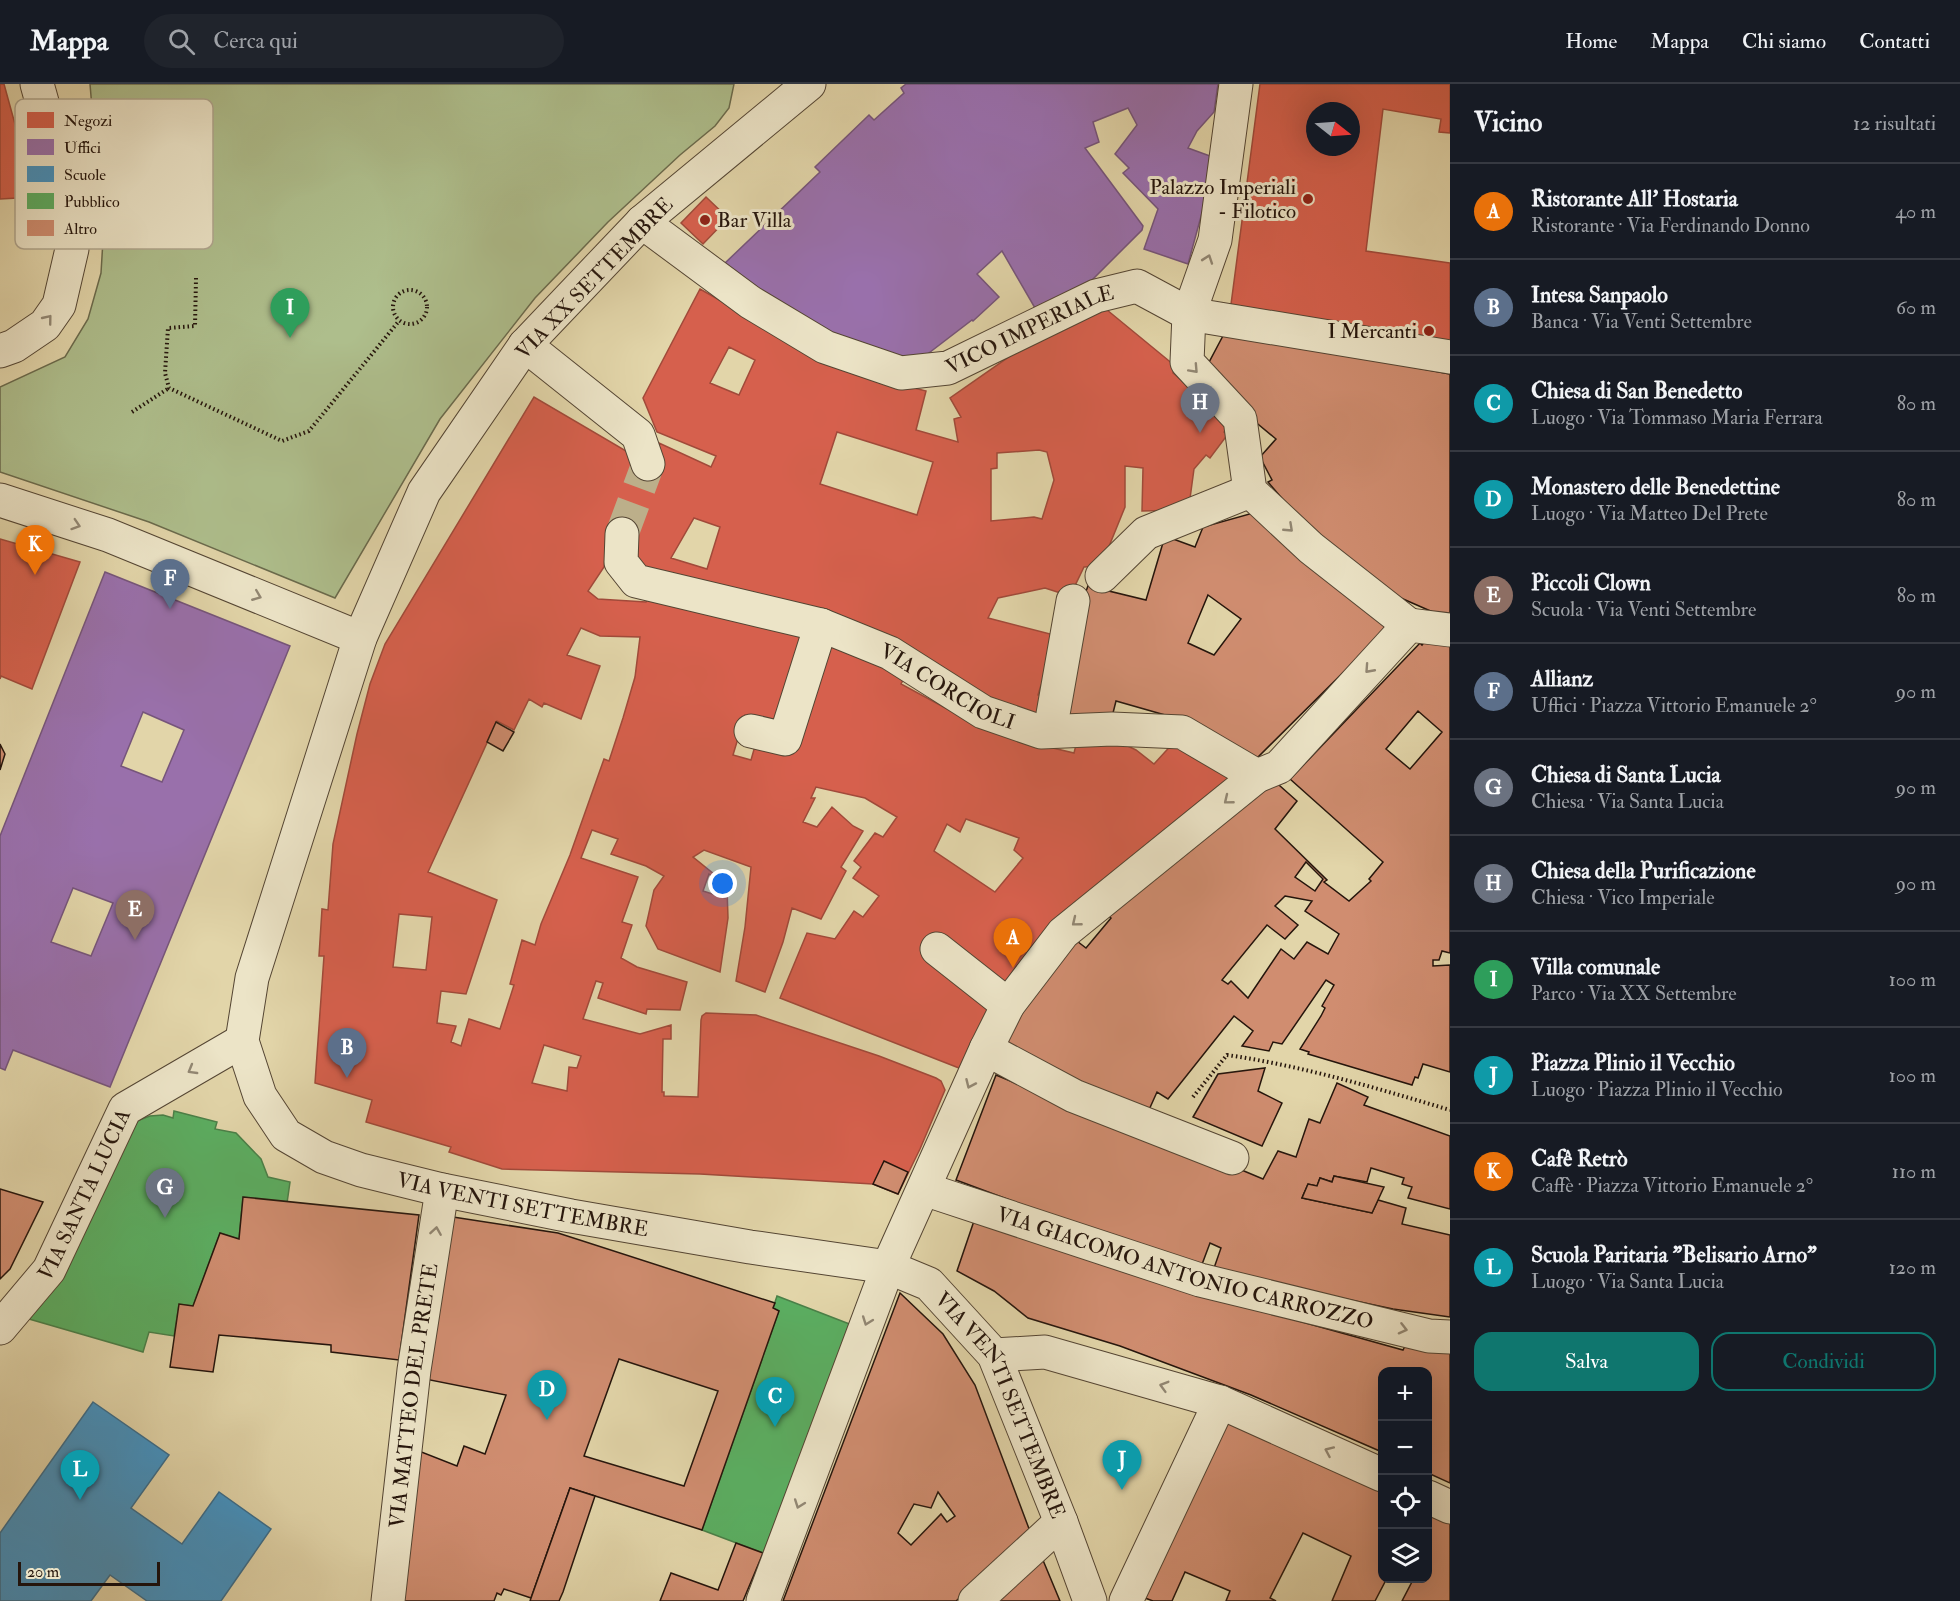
<!DOCTYPE html>
<html lang="it">
<head>
<meta charset="utf-8">
<style>
  :root { --surface:#171b24; --page:#20242c; --text:#f1f3f6; --muted:#9ea1a6; --line:#363941; --accent:#0f766e }
  body { margin:0; font-family:"IM FELL Double Pica",serif; background:var(--page); color:var(--text) }
  .controls { position:absolute; right:18px; bottom:18px; display:grid; overflow:hidden; border-radius:12px; box-shadow:0 6px 24px #0002 }
  .controls button { width:54px; height:54px; display:grid; place-items:center; padding:0; border:0; border-bottom:2px solid var(--line); background:var(--surface); color:var(--text); font:30px sans-serif }
  .compass { position:absolute; left:1306px; top:18px; width:54px; height:54px; border-radius:50%; background:var(--surface); box-shadow:0 6px 24px #0002; rotate:107deg }
  .scale { position:absolute; left:18px; bottom:15px; width:142px; box-sizing:border-box; padding-left:6px; border:3px solid #25150c; border-top:0; font-size:16px; line-height:21px; white-space:nowrap; color:#25150c; -webkit-text-stroke:4px #ece4c7; paint-order:stroke }
  .you { position:absolute; left:723px; top:800px; width:21px; height:21px; margin:-15px; border:4px solid #fff; border-radius:50%; background:#1a73e8; box-shadow:0 0 0 9px #1a73e833 }
  .badge { display:grid; place-items:center; width:39px; height:39px; border-radius:50%; background:var(--accent); color:#fff; font-size:20px; font-weight:700 }
  .pin { position:absolute; translate:-50% -50px; filter:drop-shadow(0 2px 3px #0008) }
  .pin::after { content:''; position:absolute; top:32px; width:21px; height:18px; background:inherit; clip-path:polygon(0 0,100% 0,50% 100%) }
  .list { margin:0; padding:0; list-style:none }
  h2 { display:flex; justify-content:space-between; align-items:center; height:78px; margin:0; padding:0 24px; font-size:26px }
  h2 small { font-size:20px; font-weight:400; color:var(--muted) }
  .list li { display:grid; grid-template-columns:39px 1fr auto; gap:18px; align-items:center; box-sizing:border-box; height:96px; padding:0 24px; border-top:2px solid var(--line) }
  .list b { display:block; font-size:22px; white-space:nowrap }
  .list p { margin:0; font-size:20px; white-space:nowrap; color:var(--muted) }
  .list em { font-size:20px; font-style:normal; color:var(--muted) }
  .actions { display:flex; gap:12px; padding:18px 24px }
  .actions a { flex:1; padding:14px 0; border:2px solid var(--accent); border-radius:18px; text-align:center; font-size:21px; color:var(--accent) }
  .actions .main { background:var(--accent); color:#fff }
  .icon { flex:none; width:33px; height:33px; fill:none; stroke:currentColor; stroke-width:2; stroke-linecap:round; stroke-linejoin:round }
  .map { position:relative; flex:none; width:1450px; height:1517px; overflow:hidden }
  header { display:flex; align-items:center; gap:36px; box-sizing:border-box; height:84px; padding:0 30px; background:var(--surface); border-bottom:2px solid var(--line) }
  header strong { font-size:28px }
  nav { display:flex; gap:33px; margin-inline-start:auto; font-size:21px }
  .search { width:420px; height:54px; background:var(--page); display:flex; align-items:center; gap:15px; box-sizing:border-box; padding:0 21px; border-radius:33px; color:var(--muted); font-size:22px }
  main { display:flex }
  aside { flex:1; background:var(--surface) }
  .map>svg:first-child { display:block }
</style>
</head>
<body>
<header>
<strong>Mappa</strong>
<div class="search"><svg class="icon" aria-label="search" viewBox="0 0 24 24"><circle cx="10" cy="10" r="6"/><path d="M15 15l6 6"/></svg>Cerca qui</div>
<nav><a>Home</a><a>Mappa</a><a>Chi siamo</a><a>Contatti</a></nav>
</header>
<main>
<div class="map">
<svg width="1450" height="1517" viewBox="0 0 1450 1517">
  <rect width="100%" height="100%" fill="#e2d5a9"/>
  <filter id="stains"><feTurbulence type="fractalNoise" baseFrequency=".00333" numOctaves="4"/><feColorMatrix values="0 0 0 0 .2 0 0 0 0 .09 0 0 0 0 .02 0 0 0 .5 -.17"/></filter>
  <radialGradient id="worn" r=".72"><stop offset=".6" stop-color="#630" stop-opacity="0"/><stop offset="1" stop-color="#630" stop-opacity=".3"/></radialGradient>
  <polygon fill="#aebe8c" stroke="#6a6a4c" stroke-width="1.5" points="90,0 734,0 729,24 715,42 680,71 608,138 535,214 440,335 335,514 149,438 0,388 0,303 65,273 88,235 101,189 103,156"/>
  <g fill="#d6604d" stroke="#a14a3a" stroke-width="1.5" fill-rule="evenodd">
    <polygon points="0,0 4,0 35,113 0,115"/>
    <path d="M1260 0H1450V49L1439 48 1441 35 1383 25 1366 167 1450 179V264L1230 228ZM1315 27H1351V63H1315Z"/>
    <polygon points="706,113 728,134 703,160 681,139"/>
    <path d="M700 205 825 276 852 288 926 307 916 346 958 358 954 335 961 333 950 314 1063 235 1101 221 1174 281 1173 289 1232 339 1224 348 1228 350 1210 374 1206 371 1194 385 1189 422 1185 426 1142 427 1143 384 1125 382V423L1101 482 1084 483 1070 512 1045 504 998 514 988 534 1058 552 1047 602 1041 601 1038 611 1045 612 1041 638 940 590 638 482 609 443 604 483 588 507 598 515 646 518 647 516 805 552 779 642 745 631 733 671 751 676 755 662 787 671 828 556 908 587 901 600 951 627 1032 659 1074 669 1077 657 1111 654 1136 666 1154 680 1176 656 1232 691 1074 819 1005 906 959 984 780 914 807 849 835 855 854 827 863 833 879 812 853 794 861 783 854 777 875 749 883 753 897 733 865 714 816 703 811 714H815L803 738 817 743 832 723 853 742 863 747 841 783 846 787 821 835 792 824 783 858 765 908 736 897 745 843 751 783 704 766 693 773 725 799 727 804 728 834 720 888 658 865 646 842 654 806 664 792 646 782 611 770 618 755 592 746 581 774 638 793 622 838 632 841 621 874 637 883 687 898 680 926 647 925 646 930 598 914 603 899 596 897 583 935 640 950 671 941V955H663L662 1008H664V1012L698 1013 701 936 702 932 706 929 756 931 879 972 936 994 941 997 945 1006 920 1065 898 1110 873 1100 700 1090 502 1085 449 1068 451 1063 366 1038 372 1016 315 999 324 872H319L322 825 328 826 333 760 357 650 370 600 385 560 534 313 648 380 659 359 711 383 716 372 657 348 643 314ZM729 263 755 276 739 311 710 299ZM837 348 933 378 917 431 820 400ZM1039 366 1047 368 1054 396 1042 435 1034 433 991 437V385L997 384V369ZM694 434 720 443 707 485 671 474ZM581 544 600 552 640 553 635 593 623 634 609 677 604 675 570 771 541 840 535 861 522 856 510 900 514 901 500 945 469 935 461 962 451 958 456 942 437 939 441 907 466 910 497 816 428 788 497 637 514 646 529 615 542 623 544 619 581 635 600 582 567 571ZM966 735 1019 754 1014 766 1023 774 995 808 934 767 947 740 960 748ZM709 790 724 800 725 814 703 807ZM399 830 432 833 426 886 393 883ZM544 961 581 972 577 984 569 983 567 1007 532 999Z"/>
    <polygon points="0,455 80,478 32,605 1,592 0,595"/>
  </g>
  <g fill="#9970ab" stroke="#76557b" stroke-width="1.5" fill-rule="evenodd">
    <polygon points="906,0 1218,0 1214,28 1197,47 1188,64 1210,72 1203,125 1188,180 1144,165 1158,125 1123,89 1129,84 1115,70 1137,41 1128,24 1093,38 1099,58 1085,64 1143,142 1142,146 1081,207 1035,224 1002,167 977,190 999,213 973,237 972,236 921,275 892,274 829,250 723,181 820,88 815,83 869,31 874,36 904,9 901,4"/>
    <path d="M105 488 290 562 110 1003 13 966 5 986 0 984V752ZM143 628 184 646 162 698 121 682ZM73 804 113 819 91 872 51 858Z"/>
  </g>
  <polygon fill="#4393c3" stroke="#3a6d8c" stroke-width="1.5" points="93,1318 169,1371 131,1424 182,1460 219,1408 271,1445 221,1517 147,1517 110,1491 91,1517 0,1517 0,1449"/>
  <g fill="#5aae61" stroke="#4a8048" stroke-width="1.5">
    <polygon points="174,1027 217,1038 215,1045 236,1049 261,1075 268,1093 290,1098 287,1119 243,1113 239,1155 220,1149 193,1222 179,1220 174,1252 149,1248 143,1268 29,1235 134,1038 150,1032 163,1031 173,1034"/>
    <polygon points="777,1212 852,1241 763,1469 702,1446 779,1227 773,1224"/>
  </g>
  <g fill="#d08d70" stroke="#25150c" stroke-width="1.5" fill-rule="evenodd">
    <polygon points="1225,248 1450,290 1450,531 1435,529 1378,504 1321,460 1268,398 1272,396 1260,373 1276,355 1253,336 1206,284"/>
    <path d="M1253 429 1389 543 1255 676 1172 633 1116 617 1111 637 1061 632 1074 539 1088 502 1146 516 1165 452 1195 463 1203 443ZM1208 511 1241 535 1214 571 1188 559Z"/>
    <path d="M1425 557 1450 560V869L1442 867 1439 876H1433V882L1450 881V988L1423 980 1418 994 1415 993 1412 1001 1308 970 1309 968 1300 965 1321 932 1325 924 1322 922 1334 901 1326 896 1282 960 1273 958 1269 967 1242 962 1253 947 1234 932 1168 1015 1157 1008 1148 1028 1114 1015 1004 957 1026 917 1073 854 1086 864 1111 834 1106 830 1271 694 1297 717 1275 745 1327 796 1324 798 1349 817 1371 797 1369 795 1383 778 1290 695 1420 559 1422 561ZM1418 627 1442 648 1410 685 1386 665ZM1306 778 1323 795 1315 807 1295 793ZM1285 812 1312 817 1305 827 1339 850 1328 870 1307 858 1294 875 1281 865 1248 914 1231 897 1228 900 1222 896 1267 841 1285 855 1298 841 1275 822Z"/>
    <polygon points="496,638 514,648 503,667 487,658"/>
    <polygon points="0,660 5,670 0,686"/>
    <polygon points="1265,984 1258,1007 1282,1019 1262,1062 1193,1033 1218,990"/>
    <polygon points="996,991 1071,1022 1213,1074 1263,1095 1278,1067 1296,1073 1309,1035 1320,1039 1337,999 1368,1013 1364,1021 1450,1052 1450,1125 1408,1114 1412,1103 1402,1100 1404,1094 1371,1084 1367,1098 1334,1092 1332,1098 1320,1094 1317,1102 1308,1100 1302,1114 1372,1129 1378,1116 1406,1124 1402,1140 1450,1151 1450,1233 1393,1225 1213,1187 1221,1164 1210,1159 1201,1183 1120,1157 956,1096"/>
    <polygon points="884,1077 908,1088 898,1110 873,1100"/>
    <polygon points="1334,1092 1384,1103 1372,1129 1302,1114 1308,1100 1317,1102 1320,1094 1332,1098"/>
    <polygon points="0,1105 43,1118 10,1185 0,1195"/>
    <polygon points="243,1113 419,1131 399,1276 331,1268 331,1261 219,1251 213,1288 170,1283 179,1220 193,1222 220,1149 239,1155"/>
    <polygon points="976,1131 1245,1222 1403,1266 1405,1262 1450,1269 1450,1399 1428,1389 1428,1288 1382,1288 1382,1368 1251,1311 1120,1262 1028,1234 994,1207 957,1187"/>
    <path d="M453 1133 558 1149 775 1219 773 1224 779 1227 702 1446 570 1404 531 1514 504 1505 501 1511 497 1509 494 1517H404L419 1367 457 1382 464 1362 485 1370 506 1311 425 1295ZM619 1275 718 1307 684 1402 584 1372Z"/>
    <path d="M900 1209 943 1250 975 1301 1031 1450 956 1517H783ZM938 1408 955 1432 947 1438 941 1430 911 1461 898 1449 914 1420 931 1424Z"/>
    <polygon points="1230,1334 1382,1407 1382,1494 1387,1494 1375,1517 1332,1517 1351,1472 1303,1449 1270,1514 1276,1517 1226,1517 1230,1507 1185,1488 1172,1517 1153,1517 1145,1514"/>
    <polygon points="570,1404 595,1412 563,1508 559,1517 530,1517"/>
    <polygon points="1428,1429 1450,1439 1450,1517 1402,1517 1414,1494 1428,1494"/>
    <polygon points="736,1459 763,1469 743,1517 660,1517 671,1489 718,1506"/>
    <polygon points="1040,1469 1060,1517 987,1517"/>
  </g>
  <g fill="none" stroke-linecap="round" stroke-linejoin="round">
    <polyline stroke="#bcaf8a" stroke-width="33" stroke-dasharray="33 16" stroke-linecap="butt" points="622,450 648,380"/>
    <defs>
      <g id="minor">
        <path id="s1" d="M809 0 642 138 525 261 424 408 360 554 252 894 242 957 260 1012 286 1051 324 1073 361 1086 442 1106 571 1132 750 1163 888 1183 929 1200 994 1271 1061 1438 1090 1517"/>
        <polyline points="1236,0 1215,156 1189,230 1187,278 1240,335 1250,407 1311,464 1409,541"/>
        <path id="s2" d="M642 138 750 218 825 263 901 289 948 284 1096 212 1137 202 1189 230 1450 273"/>
        <polyline points="525,261 638,351 648,380"/>
        <polyline points="0,267 14,262 45,241 59,221 72,165 59,79 37,0"/>
        <polyline points="0,416 108,451 360,554"/>
        <path id="s3" d="M622 450 621 478 636 497 821 541 890 569 983 628 1041 648 1112 645 1182 648 1257 692"/>
        <polyline points="1102,492 1146,449 1250,407"/>
        <polyline points="1409,541 1450,546"/>
        <polyline points="751,647 785,655 821,541"/>
        <polyline points="1050,647 1073,517"/>
        <polyline points="937,865 1008,921"/>
        <polyline points="986,965 1074,1012 1232,1074"/>
        <path id="s4" d="M924 1105 1200 1196 1429 1252 1450 1253"/>
        <path id="s5" d="M0 1244 49 1186 125 1025 242 957"/>
        <polyline points="994,1271 1045,1268 1220,1318 1382,1391"/>
        <polyline points="1428,1413 1450,1423"/>
        <path id="s6" d="M388 1517 414 1286 442 1106"/>
        <polyline points="763,1517 888,1183 986,965 1008,921 1063,849 1257,692 1279,683 1409,541"/>
        <polyline points="975,1517 1061,1438"/>
        <polyline points="1126,1517 1220,1318"/>
      </g>
    </defs>
    <use href="#minor" stroke="#544533" stroke-width="35"/>
    <g stroke="#25150c" stroke-width="4" stroke-dasharray="1.5 3" stroke-linecap="butt">
      <polyline points="196,194 195,242 168,244 165,289 169,304 282,357 309,347 399,237"/>
      <circle cx="410" cy="223" r="17"/>
      <polyline points="132,328 169,304"/>
      <path d="M1193 1013 1227 971C1303 982 1376 1004 1450 1026"/>
    </g>
    <use href="#minor" stroke="#ece4c7" stroke-width="33"/>
  </g>
  <defs><path id="oneway-chevron" d="M-2-3.5L2.5 0L-2 3.5" fill="none" stroke-width="1.6" stroke-linecap="round" stroke-linejoin="round" transform="scale(1.5)"/></defs>
  <g stroke="#928773">
    <use href="#oneway-chevron" transform="translate(1208 175) rotate(-71)"/>
    <use href="#oneway-chevron" transform="translate(48 235) rotate(-51)"/>
    <use href="#oneway-chevron" transform="translate(1194 285) rotate(47)"/>
    <use href="#oneway-chevron" transform="translate(76 441) rotate(18)"/>
    <use href="#oneway-chevron" transform="translate(1289 444) rotate(43)"/>
    <use href="#oneway-chevron" transform="translate(257 512) rotate(22)"/>
    <use href="#oneway-chevron" transform="translate(1369 585) rotate(132)"/>
    <use href="#oneway-chevron" transform="translate(1228 716) rotate(141)"/>
    <use href="#oneway-chevron" transform="translate(1076 838) rotate(141)"/>
    <use href="#oneway-chevron" transform="translate(192 986) rotate(150)"/>
    <use href="#oneway-chevron" transform="translate(970 1000) rotate(114)"/>
    <use href="#oneway-chevron" transform="translate(436 1147) rotate(-81)"/>
    <use href="#oneway-chevron" transform="translate(867 1237) rotate(110)"/>
    <use href="#oneway-chevron" transform="translate(1403 1245) rotate(14)"/>
    <use href="#oneway-chevron" transform="translate(1164 1302) rotate(-164)"/>
    <use href="#oneway-chevron" transform="translate(1329 1367) rotate(-156)"/>
    <use href="#oneway-chevron" transform="translate(799 1420) rotate(110)"/>
  </g>
  <g fill="#8f2418" stroke="#ece4c7" stroke-width="2">
    <circle cx="1308" cy="115" r="6"/>
    <circle cx="705" cy="136" r="6"/>
    <circle cx="1429" cy="247" r="6"/>
  </g>
  <g text-anchor="middle" stroke-width="6" stroke-linejoin="round" paint-order="stroke">
    <g font-size="21" fill="#25150c" stroke="#ece4c7" text-anchor="end">
      <text x="1296" y="110">Palazzo Imperiali<tspan x="1296" dy="24">- Filotico</tspan></text>
      <text x="717" y="143" text-anchor="start">Bar Villa</text>
      <text x="1417" y="254">I Mercanti</text>
    </g>
    <g font-size="21" fill="#25150c" stroke="#ece4c7">
      <text transform="translate(594 194) rotate(-46)" y="7">VIA XX SETTEMBRE</text>
      <text dy="7" stroke="none"><textPath href="#s2" startOffset="440">VICO IMPERIALE</textPath></text>
      <text dy="7" stroke="none"><textPath href="#s3" startOffset="384">VIA CORCIOLI</textPath></text>
      <text dy="7" stroke="none"><textPath href="#s5" startOffset="159">VIA SANTA LUCIA</textPath></text>
      <text dy="7" stroke="none"><textPath href="#s1" startOffset="1498">VIA VENTI SETTEMBRE</textPath></text>
      <text dy="7" stroke="none"><textPath href="#s4" startOffset="273">VIA GIACOMO ANTONIO CARROZZO</textPath></text>
      <text dy="7" stroke="none"><textPath href="#s6" startOffset="207">VIA MATTEO DEL PRETE</textPath></text>
      <text dy="7" stroke="none"><textPath href="#s1" startOffset="2056">VIA VENTI SETTEMBRE</textPath></text>
    </g>
  </g>
  <rect x="15" y="15" width="198" height="150" rx="9" fill="#ece4c7" stroke="#b0a68f" stroke-width="1.5"/>
  <rect x="27" y="28" width="27" height="16" fill="#d6604d"/>
  <rect x="27" y="55" width="27" height="16" fill="#9970ab"/>
  <rect x="27" y="82" width="27" height="16" fill="#4393c3"/>
  <rect x="27" y="109" width="27" height="16" fill="#5aae61"/>
  <rect x="27" y="136" width="27" height="16" fill="#d08d70"/>
  <g font-size="16" fill="#25150c">
    <text x="64" y="42">Negozi</text>
    <text x="64" y="69">Uffici</text>
    <text x="64" y="96">Scuole</text>
    <text x="64" y="123">Pubblico</text>
    <text x="64" y="150">Altro</text>
  </g>
  <rect width="100%" height="100%" filter="url(#stains)"/>
  <rect width="100%" height="100%" fill="url(#worn)"/>
</svg>
<div class="controls">
<button>+</button>
<button>−</button>
<button><svg class="icon" aria-label="locate" viewBox="0 0 24 24"><circle cx="12" cy="12" r="6"/><path d="M12 2v4M12 18v4M2 12h4M18 12h4"/></svg></button>
<button><svg class="icon" aria-label="layers" viewBox="0 0 24 24"><path d="M12 4l9 5-9 5-9-5zM3 14l9 5 9-5"/></svg></button>
</div>
<svg class="compass" viewBox="-18 -18 36 36"><path d="M0-13l5 13h-10z" fill="#e53935"/><path d="M0 13l5-13h-10z" fill="#9ea1a6"/></svg>
<div class="scale">20 m</div>
<div class="you"></div>
<div class="pin badge" style="left:1013px;top:884px;background:#e8710a">A</div>
<div class="pin badge" style="left:347px;top:994px;background:#5c6f8a">B</div>
<div class="pin badge" style="left:775px;top:1343px;background:#0f9aa8">C</div>
<div class="pin badge" style="left:547px;top:1336px;background:#0f9aa8">D</div>
<div class="pin badge" style="left:135px;top:856px;background:#8d6e63">E</div>
<div class="pin badge" style="left:170px;top:525px;background:#5c6f8a">F</div>
<div class="pin badge" style="left:165px;top:1134px;background:#6b7280">G</div>
<div class="pin badge" style="left:1200px;top:349px;background:#6b7280">H</div>
<div class="pin badge" style="left:290px;top:254px;background:#2e9e5b">I</div>
<div class="pin badge" style="left:1122px;top:1406px;background:#0f9aa8">J</div>
<div class="pin badge" style="left:35px;top:491px;background:#e8710a">K</div>
<div class="pin badge" style="left:80px;top:1416px;background:#0f9aa8">L</div>
</div>
<aside>
<h2>Vicino<small>12 risultati</small></h2>
<ul class="list">
<li><span class="badge" style="background:#e8710a">A</span><div><b>Ristorante All' Hostaria</b><p>Ristorante · Via Ferdinando Donno</p></div><em>40 m</em></li>
<li><span class="badge" style="background:#5c6f8a">B</span><div><b>Intesa Sanpaolo</b><p>Banca · Via Venti Settembre</p></div><em>60 m</em></li>
<li><span class="badge" style="background:#0f9aa8">C</span><div><b>Chiesa di San Benedetto</b><p>Luogo · Via Tommaso Maria Ferrara</p></div><em>80 m</em></li>
<li><span class="badge" style="background:#0f9aa8">D</span><div><b>Monastero delle Benedettine</b><p>Luogo · Via Matteo Del Prete</p></div><em>80 m</em></li>
<li><span class="badge" style="background:#8d6e63">E</span><div><b>Piccoli Clown</b><p>Scuola · Via Venti Settembre</p></div><em>80 m</em></li>
<li><span class="badge" style="background:#5c6f8a">F</span><div><b>Allianz</b><p>Uffici · Piazza Vittorio Emanuele 2°</p></div><em>90 m</em></li>
<li><span class="badge" style="background:#6b7280">G</span><div><b>Chiesa di Santa Lucia</b><p>Chiesa · Via Santa Lucia</p></div><em>90 m</em></li>
<li><span class="badge" style="background:#6b7280">H</span><div><b>Chiesa della Purificazione</b><p>Chiesa · Vico Imperiale</p></div><em>90 m</em></li>
<li><span class="badge" style="background:#2e9e5b">I</span><div><b>Villa comunale</b><p>Parco · Via XX Settembre</p></div><em>100 m</em></li>
<li><span class="badge" style="background:#0f9aa8">J</span><div><b>Piazza Plinio il Vecchio</b><p>Luogo · Piazza Plinio il Vecchio</p></div><em>100 m</em></li>
<li><span class="badge" style="background:#e8710a">K</span><div><b>Cafê Retrò</b><p>Caffè · Piazza Vittorio Emanuele 2°</p></div><em>110 m</em></li>
<li><span class="badge" style="background:#0f9aa8">L</span><div><b>Scuola Paritaria &quot;Belisario Arno&quot;</b><p>Luogo · Via Santa Lucia</p></div><em>120 m</em></li>
</ul>
<div class="actions"><a class="main">Salva</a><a>Condividi</a></div>
</aside>
</main>
</body>
</html>
